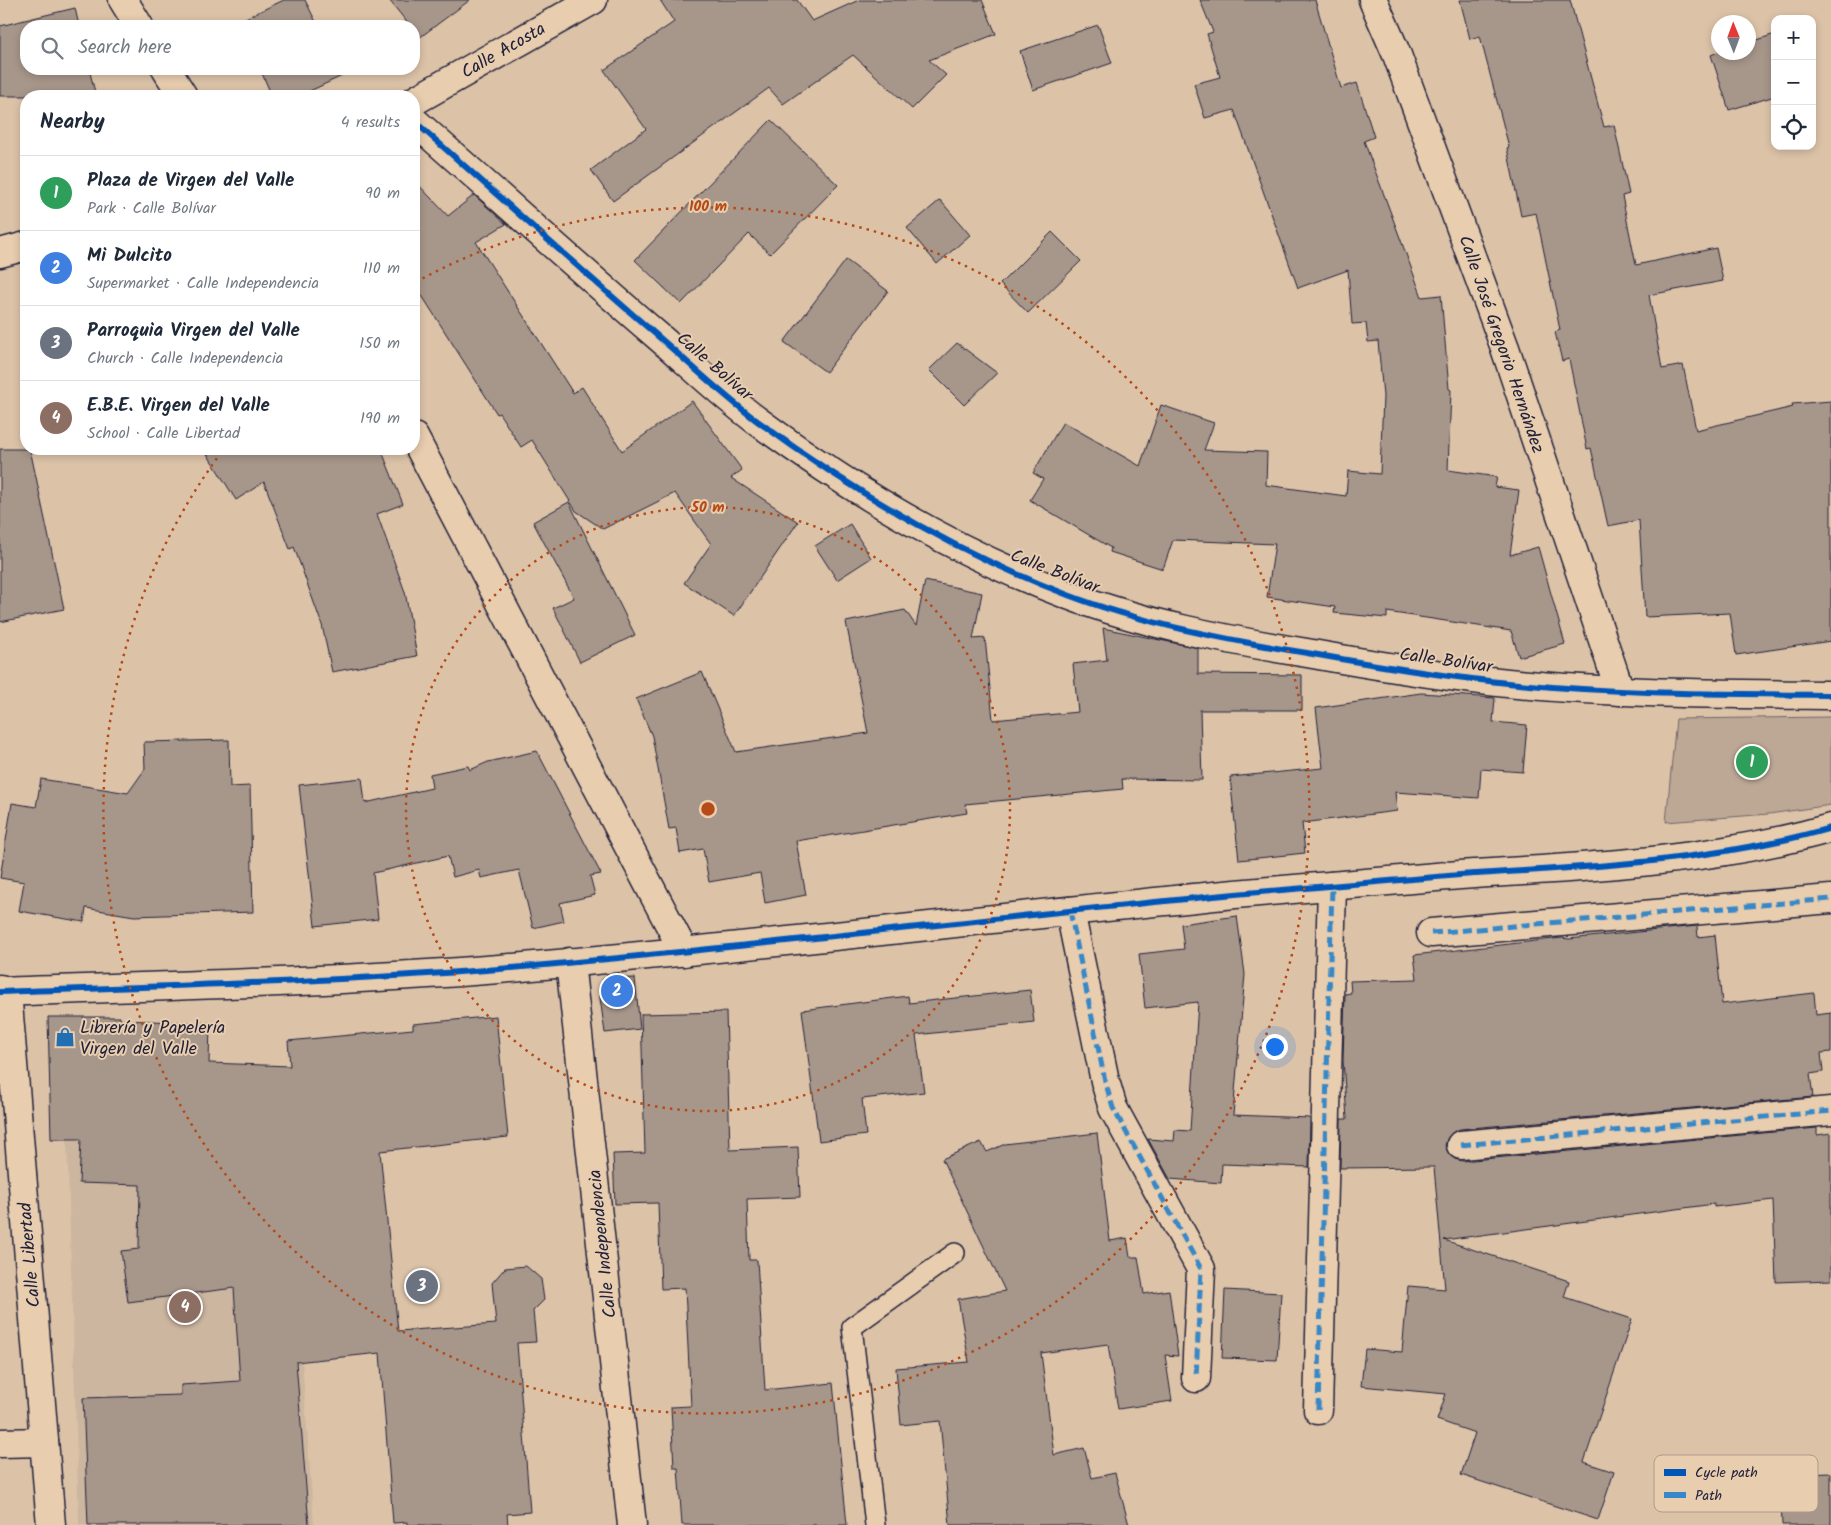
<!DOCTYPE html>
<html lang="en">
<head>
<meta charset="utf-8">
<style>
  :root { --surface:#fff; --page:#f2f2f3; --text:#1f2937; --muted:#747a83; --line:#e0e1e3; --accent:#1f6fb2 }
  body { margin:0; font-family:Kalam,sans-serif; background:var(--page); color:var(--text) }
  .controls { position:absolute; right:15px; top:15px; display:grid; overflow:hidden; border-radius:10px; box-shadow:0 2px 8px #0003 }
  .controls button { width:45px; height:45px; display:grid; place-items:center; padding:0; border:0; border-bottom:1px solid var(--line); background:var(--surface); color:var(--text); font:25px sans-serif }
  .compass { position:absolute; left:1711px; top:15px; width:45px; height:45px; border-radius:50%; background:var(--surface); box-shadow:0 2px 8px #0003; rotate:359deg }
  .you { position:absolute; left:1274px; top:1046px; width:18px; height:18px; margin:-12px; border:4px solid #fff; border-radius:50%; background:#1a73e8; box-shadow:0 0 0 8px #1a73e833 }
  .badge { display:grid; place-items:center; width:32px; height:32px; border-radius:50%; background:var(--accent); color:#fff; font-size:16px; font-weight:700 }
  .pin { position:absolute; translate:-50% -50%; border:2px solid #fff; box-shadow:0 1px 5px #0006 }
  .list { margin:0; padding:0; list-style:none }
  h2 { display:flex; justify-content:space-between; align-items:center; height:65px; margin:0; padding:0 20px; font-size:21px }
  h2 small { font-size:16px; font-weight:400; color:var(--muted) }
  .list li { display:grid; grid-template-columns:32px 1fr auto; gap:15px; align-items:center; box-sizing:border-box; height:75px; padding:0 20px; border-top:1px solid var(--line) }
  .list b { display:block; font-size:19px; white-space:nowrap }
  .list p { margin:0; font-size:16px; white-space:nowrap; color:var(--muted) }
  .list em { font-size:16px; font-style:normal; color:var(--muted) }
  .icon { flex:none; width:28px; height:28px; fill:none; stroke:currentColor; stroke-width:2; stroke-linecap:round; stroke-linejoin:round }
  .map { position:relative; flex:none; width:1831px; height:1525px; overflow:hidden }
  .search { position:absolute; background:var(--surface); box-shadow:0 2px 8px #0003; left:20px; top:20px; width:400px; height:55px; display:flex; align-items:center; gap:12px; box-sizing:border-box; padding:0 18px; border-radius:20px; color:var(--muted); font-size:19px }
  .panel { position:absolute; background:var(--surface); box-shadow:0 2px 8px #0003; left:20px; top:90px; width:400px; height:365px; border-radius:20px }
  .map>svg:first-child { display:block }
</style>
</head>
<body>
<div class="map">
<svg width="1831" height="1525" viewBox="0 0 1831 1525">
  <rect width="100%" height="100%" fill="#dcc3a8"/>
  <filter id="ink" filterUnits="userSpaceOnUse"><feTurbulence type="fractalNoise" baseFrequency=".02" numOctaves="2"/><feDisplacementMap in="SourceGraphic" scale="10" xChannelSelector="R" yChannelSelector="G"/><feConvolveMatrix kernelMatrix="1 2 1 2 8 2 1 2 1" color-interpolation-filters="sRGB"/></filter>
  <g filter="url(#ink)">
    <polygon fill="#ccb69f" points="81,1132 286,1139 314,1525 79,1525 67,1139 81,1140"/>
    <polygon fill="#bda896" stroke="#706568" points="1831,717 1831,805 1769,814 1666,822 1676,719"/>
    <g fill="#a7968a" stroke="#22223b">
      <polygon points="284,0 305,0 318,26 241,26 239,21"/>
      <polygon points="389,0 470,0 419,38 414,31 414,26 410,26"/>
      <polygon points="660,0 797,0 812,21 859,0 982,0 996,34 929,60 946,75 912,109 853,55 783,104 769,88 613,201 591,170 646,129 604,70 674,22"/>
      <polygon points="1200,0 1315,0 1341,88 1357,83 1374,137 1364,141 1422,297 1441,295 1449,389 1451,390 1448,470 1497,477 1495,487 1519,490 1510,555 1538,547 1565,644 1519,657 1511,631 1387,612 1387,618 1334,613 1335,607 1267,597 1275,544 1173,540 1163,569 1110,552 1111,548 1030,500 1043,479 1033,473 1063,422 1140,466 1161,405 1214,423 1204,450 1267,452 1266,485 1346,496 1348,471 1380,474 1383,396 1378,341 1368,342 1366,323 1352,324 1348,270 1298,288 1234,110 1205,118 1194,84 1220,77 1207,34 1213,32"/>
      <polygon points="1460,0 1570,0 1604,127 1614,125 1629,194 1622,196 1636,265 1716,248 1723,281 1649,295 1662,369 1683,365 1696,430 1793,407 1792,404 1831,401 1831,641 1736,655 1730,613 1645,617 1639,520 1608,526 1591,448 1587,449 1569,359 1562,361 1555,332 1560,330 1536,213 1521,216 1507,148 1509,147 1480,36 1470,39"/>
      <polygon points="75,8 79,26 26,26 26,69 89,69 96,96 0,96 0,26"/>
      <polygon points="1098,25 1112,63 1033,90 1020,51"/>
      <polygon points="1775,34 1775,96 1729,110 1711,55 1718,52 1748,52 1748,43"/>
      <polygon points="260,69 338,69 342,76 299,96 272,96"/>
      <polygon points="771,120 838,185 770,254 749,234 681,304 635,260"/>
      <polygon points="414,180 448,216 474,195 506,224 476,242 573,393 582,387 622,451 692,401 742,470 731,478 798,522 734,616 684,583 711,544 675,493 603,529 576,511 532,440 521,447 499,413 497,414 414,283"/>
      <polygon points="940,200 970,235 937,264 907,228"/>
      <polygon points="1052,232 1081,261 1028,313 1000,284"/>
      <polygon points="846,260 888,291 826,372 784,342"/>
      <polygon points="957,343 997,373 964,405 929,370"/>
      <polygon points="0,449 30,449 64,609 0,622"/>
      <polygon points="204,449 381,449 403,504 377,514 405,592 417,656 332,672 322,625 294,547 290,549 264,482 236,500"/>
      <polygon points="569,502 635,635 580,662 553,608 574,598 533,522"/>
      <polygon points="850,524 871,558 837,580 815,546"/>
      <polygon points="925,581 982,593 973,639 985,638 993,720 1078,712 1073,664 1107,660 1103,628 1198,648 1198,674 1302,675 1302,710 1200,710 1202,780 1122,779 1123,789 965,804 967,813 796,841 806,895 765,903 760,873 709,882 703,849 680,853 676,828 669,829 652,736 636,699 702,672 736,752 868,733 846,622 905,610 916,626"/>
      <polygon points="1421,693 1495,698 1493,722 1527,725 1523,772 1481,769 1479,798 1395,792 1397,811 1302,823 1305,853 1239,860 1230,777 1323,768 1316,708"/>
      <polygon points="229,740 230,787 250,786 253,912 134,916 86,908 84,922 19,911 24,882 0,878 12,803 36,807 41,779 128,793 145,769 144,742"/>
      <polygon points="537,751 601,874 590,876 595,895 560,903 564,921 533,928 519,870 481,878 479,870 453,877 448,856 373,873 378,919 315,926 299,785 362,778 365,803 432,788 430,774 468,766 470,770 488,762"/>
      <polygon points="1237,916 1245,974 1233,1115 1310,1118 1309,1167 1222,1164 1221,1183 1170,1179 1148,1139 1174,1141 1175,1130 1190,1131 1198,1002 1145,1008 1139,954 1184,949 1181,924"/>
      <polygon points="1697,926 1698,937 1715,935 1722,1004 1814,993 1816,1015 1831,1013 1831,1052 1821,1053 1823,1072 1810,1074 1813,1097 1460,1129 1452,1133 1447,1139 1445,1146 1449,1154 1455,1159 1462,1161 1817,1128 1817,1135 1831,1133 1831,1280 1776,1282 1773,1200 1714,1207 1714,1204 1444,1240 1569,1281 1564,1297 1632,1319 1584,1462 1614,1472 1598,1520 1461,1475 1475,1433 1437,1420 1446,1394 1361,1386 1365,1349 1402,1352 1408,1286 1445,1289 1434,1167 1340,1168 1341,1119 1347,1119 1343,1060 1345,994 1351,993 1350,981 1417,979 1414,955 1562,938 1569,939"/>
      <polygon points="635,978 640,1029 605,1033 600,998 603,979"/>
      <polygon points="1030,990 1034,1022 916,1035 924,1092 862,1099 866,1135 819,1141 802,1010 908,996 909,1003"/>
      <polygon points="726,1012 730,1150 798,1147 800,1197 747,1199 749,1260 757,1260 765,1390 833,1383 847,1525 682,1525 678,1468 674,1468 671,1407 691,1406 685,1288 661,1289 658,1203 615,1204 613,1154 645,1153 641,1014"/>
      <polygon points="496,1016 508,1137 380,1151 398,1331 496,1324 492,1283 505,1268 526,1266 541,1279 544,1300 533,1311 536,1342 517,1343 530,1512 507,1514 508,1525 407,1525 407,1522 393,1523 380,1353 296,1362 309,1525 88,1525 83,1398 181,1395 181,1385 240,1381 234,1288 128,1302 121,1251 139,1249 140,1185 79,1183 81,1139 51,1139 48,1017 120,1017 120,1020 210,1023 209,1063 290,1066 288,1041 413,1029 413,1024"/>
      <polygon points="1097,1133 1110,1241 1127,1238 1130,1257 1138,1257 1144,1294 1169,1290 1178,1356 1165,1355 1172,1401 1118,1409 1108,1344 1041,1353 1054,1455 1084,1448 1092,1478 1115,1473 1129,1525 950,1525 940,1421 901,1425 896,1368 969,1362 958,1299 1005,1291 942,1159 981,1142 987,1152 1005,1144"/>
      <polygon points="1225,1290 1281,1293 1277,1360 1222,1358"/>
      <polygon points="1831,1473 1831,1525 1782,1525 1780,1475"/>
    </g>
    <g fill="none" stroke-linecap="round" stroke-linejoin="round">
      <defs>
        <polyline id="service" points="875,1525 852,1327 955,1253"/>
        <g id="minor">
          <polyline points="123,0 139,26"/>
          <polyline points="1373,0 1397,55 1505,348 1620,691"/>
          <polyline points="166,69 183,96"/>
          <polyline points="414,101 593,0"/>
          <path d="M414 121C493 191 572 262 653 332 687 361 720 393 756 420 851 490 957 553 1068 595 1144 624 1227 640 1307 653 1368 664 1428 674 1489 681 1602 694 1717 694 1831 695"/>
          <polyline points="0,253 26,246"/>
          <polyline points="414,437 684,952"/>
          <polyline points="1070,911 1105,1081 1113,1108 1201,1269 1196,1378"/>
          <polyline points="1431,933 1831,899"/>
          <polyline points="570,962 632,1525"/>
          <polyline points="0,989 7,991 51,1525"/>
          <path d="M0 992C166 986 333 982 499 969 744 948 989 918 1235 894 1314 887 1394 880 1474 874 1593 867 1715 861 1831 828"/>
          <polyline points="1461,1145 1831,1111"/>
          <polyline points="1318,1410 1332,886"/>
          <polyline points="0,1443 44,1442"/>
        </g>
      </defs>
      <use href="#service" stroke="#22223b" stroke-width="22"/>
      <use href="#minor" stroke="#22223b" stroke-width="31"/>
      <use href="#service" stroke="#e8cdaf" stroke-width="19"/>
      <use href="#minor" stroke="#e8cdaf" stroke-width="28"/>
      <g stroke="#3887c6" stroke-width="5" stroke-dasharray="10 5" stroke-linecap="butt">
        <polyline points="1070,911 1105,1081 1113,1108 1201,1269 1196,1378"/>
        <polyline points="1431,933 1831,899"/>
        <polyline points="1461,1145 1831,1111"/>
        <polyline points="1318,1410 1332,886"/>
      </g>
      <defs>
        <g id="cycleway">
          <path d="M414 121C493 191 572 262 653 332 687 361 720 393 756 420 851 490 957 553 1068 595 1144 624 1227 640 1307 653 1368 664 1428 674 1489 681 1602 694 1717 694 1831 695"/>
          <path d="M0 992C166 986 333 982 499 969 744 948 989 918 1235 894 1314 887 1394 880 1474 874 1593 867 1715 861 1831 828"/>
        </g>
      </defs>
      <use href="#cycleway" stroke="#e8cdaf" stroke-width="9"/>
      <use href="#cycleway" stroke="#0057b8" stroke-width="6"/>
    </g>
  </g>
  <g fill="none" stroke="#b64b18" stroke-width="2.5" stroke-dasharray="2.5 5">
    <circle cx="708" cy="809" r="302"/>
    <path d="M416 282A603 603 0 1 1 223 450"/>
  </g>
  <defs>
    <symbol id="shop-bare" viewBox="-9 -9 18 18"><path d="M-5-2.5h2.3a2.7 3.5 0 0 1 5.4 0H5L5.5 6h-11ZM-1.5-2.5h3a1.5 2.3 0 0 0-3 0Z" fill="#1f6fb2" stroke="#e8cdaf" stroke-width="2.5" paint-order="stroke"/></symbol>
  </defs>
  <g fill-rule="evenodd">
    <use href="#shop-bare" x="51" y="1023" width="28" height="28"/>
  </g>
  <g text-anchor="middle" stroke-width="4" stroke-linejoin="round" paint-order="stroke">
    <g font-size="18" fill="#22223b" stroke="#e8cdaf">
      <text transform="translate(503 50) rotate(-30)" y="6">Calle Acosta</text>
      <text transform="translate(1502 344) rotate(71)" y="6">Calle José Gregorio Hernández</text>
      <text transform="translate(715 366) rotate(41)" y="6">Calle Bolívar</text>
      <text transform="translate(1055 571) rotate(21)" y="6">Calle Bolívar</text>
      <text transform="translate(1446 660) rotate(8)" y="6">Calle Bolívar</text>
      <text transform="translate(602 1244) rotate(-96)" y="6">Calle Independencia</text>
      <text transform="translate(29 1255) rotate(-95)" y="6">Calle Libertad</text>
    </g>
    <g font-size="18" fill="#22223b" stroke="#e8cdaf" text-anchor="start">
      <text x="80" y="1033">Librería y Papelería<tspan x="80" dy="21">Virgen del Valle</tspan></text>
    </g>
  </g>
  <rect x="1654" y="1455" width="164" height="57" rx="8" fill="#e8cdaf" stroke="#ad9a8c" stroke-width="1"/>
  <rect x="1664" y="1469" width="22" height="7" fill="#0057b8"/>
  <rect x="1664" y="1492" width="22" height="6" fill="#3887c6"/>
  <g font-size="14" fill="#22223b">
    <text x="1695" y="1477">Cycle path</text>
    <text x="1695" y="1500">Path</text>
  </g>
  <circle cx="708" cy="809" r="8" fill="#b64b18" stroke="#e8cdaf" stroke-width="2.5"/>
  <g font-size="15" text-anchor="middle" font-weight="bold" fill="#b64b18" stroke="#e8cdaf" stroke-width="4" stroke-linejoin="round" paint-order="stroke">
    <text x="708" y="211">100 m</text>
    <text x="708" y="512">50 m</text>
  </g>
</svg>
<div class="controls">
<button>+</button>
<button>−</button>
<button><svg class="icon" aria-label="locate" viewBox="0 0 24 24"><circle cx="12" cy="12" r="6"/><path d="M12 2v4M12 18v4M2 12h4M18 12h4"/></svg></button>
</div>
<svg class="compass" viewBox="-18 -18 36 36"><path d="M0-13l5 13h-10z" fill="#e53935"/><path d="M0 13l5-13h-10z" fill="#747a83"/></svg>
<div class="you"></div>
<div class="pin badge" style="left:1752px;top:762px;background:#2e9e5b">1</div>
<div class="pin badge" style="left:617px;top:991px;background:#3f7fe0">2</div>
<div class="pin badge" style="left:422px;top:1286px;background:#6b7280">3</div>
<div class="pin badge" style="left:185px;top:1307px;background:#8d6e63">4</div>
<div class="search"><svg class="icon" aria-label="search" viewBox="0 0 24 24"><circle cx="10" cy="10" r="6"/><path d="M15 15l6 6"/></svg>Search here</div>
<section class="panel">
<h2>Nearby<small>4 results</small></h2>
<ul class="list">
<li><span class="badge" style="background:#2e9e5b">1</span><div><b>Plaza de Virgen del Valle</b><p>Park · Calle Bolívar</p></div><em>90 m</em></li>
<li><span class="badge" style="background:#3f7fe0">2</span><div><b>Mi Dulcito</b><p>Supermarket · Calle Independencia</p></div><em>110 m</em></li>
<li><span class="badge" style="background:#6b7280">3</span><div><b>Parroquia Virgen del Valle</b><p>Church · Calle Independencia</p></div><em>150 m</em></li>
<li><span class="badge" style="background:#8d6e63">4</span><div><b>E.B.E. Virgen del Valle</b><p>School · Calle Libertad</p></div><em>190 m</em></li>
</ul>
</section>
</div>
</body>
</html>
